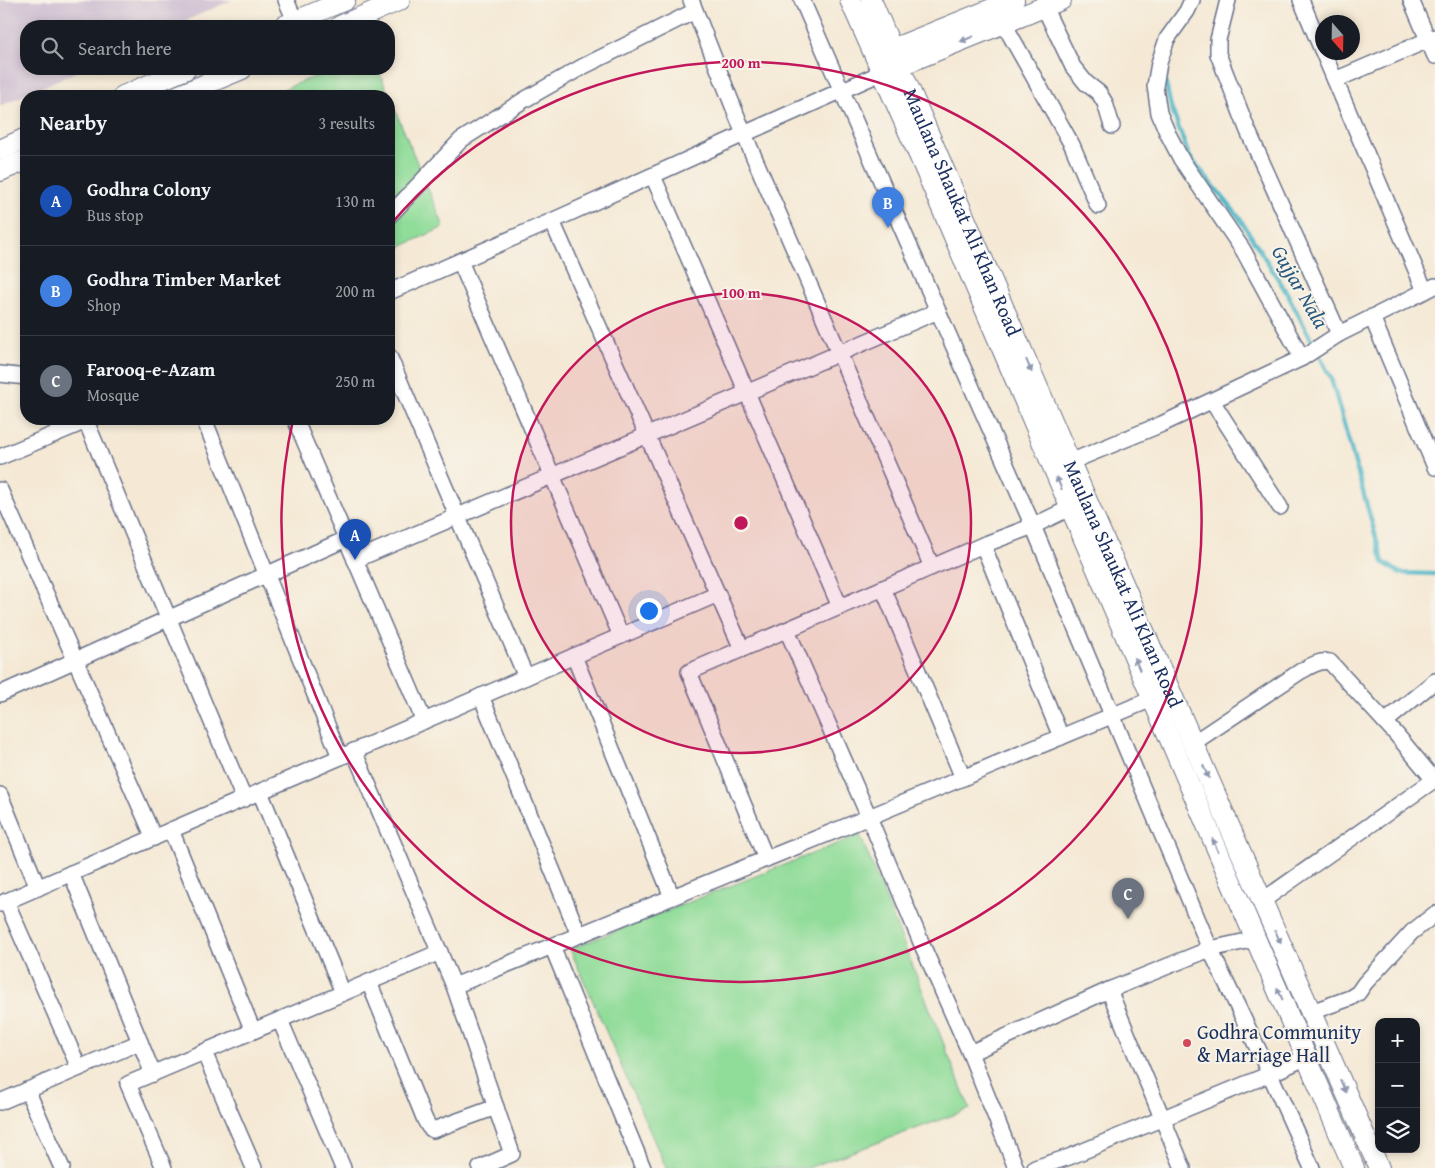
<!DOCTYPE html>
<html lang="en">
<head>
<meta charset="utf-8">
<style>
  :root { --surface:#171b24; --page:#242831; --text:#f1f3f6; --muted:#9ea1a6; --line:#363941; --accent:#d1495b }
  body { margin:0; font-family:"Gentium Book Plus",serif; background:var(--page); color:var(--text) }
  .controls { position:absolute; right:15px; bottom:15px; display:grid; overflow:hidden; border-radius:10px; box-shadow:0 2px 8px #0003 }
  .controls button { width:45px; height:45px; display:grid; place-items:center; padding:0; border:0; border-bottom:1px solid var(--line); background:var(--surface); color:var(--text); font:25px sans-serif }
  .compass { position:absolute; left:1315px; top:15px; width:45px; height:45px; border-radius:50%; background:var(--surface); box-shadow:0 2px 8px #0003; rotate:160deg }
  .you { position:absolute; left:648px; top:610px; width:18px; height:18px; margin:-12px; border:4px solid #fff; border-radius:50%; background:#1a73e8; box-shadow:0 0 0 8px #1a73e833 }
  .badge { display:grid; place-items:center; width:32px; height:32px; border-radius:50%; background:var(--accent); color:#fff; font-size:16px; font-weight:700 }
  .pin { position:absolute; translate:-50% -41px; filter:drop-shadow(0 1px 2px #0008) }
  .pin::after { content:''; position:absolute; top:26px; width:18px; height:15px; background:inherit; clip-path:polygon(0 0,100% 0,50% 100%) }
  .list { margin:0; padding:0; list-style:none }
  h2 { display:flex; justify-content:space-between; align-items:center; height:65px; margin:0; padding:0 20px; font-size:21px }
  h2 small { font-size:16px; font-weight:400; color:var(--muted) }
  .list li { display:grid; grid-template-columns:32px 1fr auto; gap:15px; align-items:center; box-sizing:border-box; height:90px; padding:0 20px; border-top:1px solid var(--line) }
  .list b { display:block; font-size:19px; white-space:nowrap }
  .list p { margin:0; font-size:16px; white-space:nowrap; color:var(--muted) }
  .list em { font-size:16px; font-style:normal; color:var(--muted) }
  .icon { flex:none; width:28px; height:28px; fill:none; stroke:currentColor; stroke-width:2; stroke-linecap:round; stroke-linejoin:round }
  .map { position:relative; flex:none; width:1435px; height:1168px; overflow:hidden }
  .search { position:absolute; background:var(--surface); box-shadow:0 2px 8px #0003; left:20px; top:20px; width:375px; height:55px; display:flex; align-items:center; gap:12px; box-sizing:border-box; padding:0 18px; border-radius:20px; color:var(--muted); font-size:19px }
  .panel { position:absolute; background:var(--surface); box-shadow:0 2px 8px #0003; left:20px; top:90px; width:375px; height:335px; border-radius:20px }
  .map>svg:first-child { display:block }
</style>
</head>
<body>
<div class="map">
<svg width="1435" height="1168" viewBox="0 0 1435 1168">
  <rect width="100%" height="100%" fill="#f7f3e8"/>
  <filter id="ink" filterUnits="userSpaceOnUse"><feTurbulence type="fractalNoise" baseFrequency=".02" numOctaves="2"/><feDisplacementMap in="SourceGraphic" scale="10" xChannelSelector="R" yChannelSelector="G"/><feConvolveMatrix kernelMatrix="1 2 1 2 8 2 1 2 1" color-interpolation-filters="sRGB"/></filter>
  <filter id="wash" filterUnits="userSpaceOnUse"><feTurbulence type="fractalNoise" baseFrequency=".0096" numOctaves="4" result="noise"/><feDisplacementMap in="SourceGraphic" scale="20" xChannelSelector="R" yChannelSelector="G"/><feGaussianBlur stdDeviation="1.12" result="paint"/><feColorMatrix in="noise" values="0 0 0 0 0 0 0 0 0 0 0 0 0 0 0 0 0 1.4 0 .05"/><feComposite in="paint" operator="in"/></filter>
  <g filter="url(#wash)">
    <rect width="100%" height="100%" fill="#f5e9d5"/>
    <polygon fill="#cebed1" points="0,0 232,0 174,26 26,26 26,69 82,69 0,106"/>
    <g fill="#90dc99" stroke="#56867c">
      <polygon points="334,69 378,69 444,227 389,252 389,96 266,96"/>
      <polygon points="860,835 970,1109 808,1168 666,1168 570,949"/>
    </g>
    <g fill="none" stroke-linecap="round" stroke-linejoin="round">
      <polyline stroke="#4bb6c8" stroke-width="4.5" points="1163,72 1171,107 1189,156 1238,216 1287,293 1331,378 1383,562 1400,573 1435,574"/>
    </g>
  </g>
  <g filter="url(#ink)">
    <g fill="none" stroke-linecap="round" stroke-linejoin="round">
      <defs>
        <g id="street">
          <polyline points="286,0 295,21"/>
          <polyline points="691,0 744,134 932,567"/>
          <polyline points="802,0 938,311 1033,526 1210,949 1270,1074 1312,1168"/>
          <polyline points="1192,0 1187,11 1167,39 1159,63 1155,86 1159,113 1167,132 1181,159 1243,250 1302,358"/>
          <polyline points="1228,0 1218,40 1218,54 1248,131 1339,334"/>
          <polyline points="1301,0 1322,50"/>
          <polyline points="1411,0 1435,56"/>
          <polyline points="1044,7 1073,67 1086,83 1099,93 1105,103 1112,126"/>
          <polyline points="1004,24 1072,145 1098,206"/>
          <polyline points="1323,52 1425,291"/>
          <polyline points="1335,80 1435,37"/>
          <polyline points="653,176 840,607"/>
          <polyline points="389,216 461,140 524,100 582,67 695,11"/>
          <polyline points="552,221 742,649"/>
          <polyline points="460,261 621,636"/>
          <polyline points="389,292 552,221 744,134 881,73"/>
          <polyline points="1372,317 1435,467"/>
          <polyline points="389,356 526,677"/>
          <polyline points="0,374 26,377"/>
          <polyline points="1212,401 1280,507"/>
          <polyline points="204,419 340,757"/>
          <polyline points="295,419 424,721"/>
          <polyline points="86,421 244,799"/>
          <polyline points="0,457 91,419"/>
          <polyline points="1070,462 1162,424 1302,358 1339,334 1435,286"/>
          <polyline points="0,490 154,838"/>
          <polyline points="983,545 1061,737"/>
          <polyline points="355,560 938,311"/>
          <polyline points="883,588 963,778"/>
          <polyline points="787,630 869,817 923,947 970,1053 1016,1168"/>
          <polyline points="574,656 672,897"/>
          <polyline points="0,694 346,539"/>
          <polyline points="481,696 579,935"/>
          <polyline points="1385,722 1435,681"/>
          <path d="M1193 743 1301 671C1311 666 1319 660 1330 662L1396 734 1435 781"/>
          <polyline points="354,751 454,986 512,1154 480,1168"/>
          <polyline points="260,792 343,993"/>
          <polyline points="0,795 38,888"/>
          <polyline points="171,830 253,1031"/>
          <polyline points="766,859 689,672 983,545 1033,526 1070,508"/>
          <polyline points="71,873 153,1074"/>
          <polyline points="6,901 79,1068"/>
          <polyline points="1262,901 1434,780"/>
          <polyline points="0,904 718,594"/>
          <polyline points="552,946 643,1168"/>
          <polyline points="369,982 425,1120 429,1127 433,1130 496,1107"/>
          <polyline points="454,986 869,817 1152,699"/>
          <polyline points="1109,990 1183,1168"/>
          <polyline points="1311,1012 1350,998 1358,993 1365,983 1412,932 1435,914"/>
          <polyline points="280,1020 343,1168"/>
          <polyline points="204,1052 254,1168"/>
          <polyline points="970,1053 1109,990 1210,949 1256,939"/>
          <polyline points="27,1090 62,1168"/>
          <polyline points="0,1102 140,1042"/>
          <polyline points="164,1168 128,1084 440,952"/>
          <polyline points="1035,1168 1069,1157 1270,1074 1307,1057"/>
        </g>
        <g id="secondary">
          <polyline points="850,0 919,155 1354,1168"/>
          <path id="s1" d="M871 0 1070 462 1379 1168"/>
          <polyline points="284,26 345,0"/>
          <polyline points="340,26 400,0"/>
          <polyline points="880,54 1014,0"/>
          <polyline points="889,70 1061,0"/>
          <polyline points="123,96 186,69"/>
          <polyline points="177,96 242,69"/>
          <polyline points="0,150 26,138"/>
          <polyline points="0,171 26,160"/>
        </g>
      </defs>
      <use href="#street" stroke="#677088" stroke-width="18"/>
      <use href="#secondary" stroke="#677088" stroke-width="22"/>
      <use href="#street" stroke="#fff" stroke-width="15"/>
      <use href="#secondary" stroke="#fff" stroke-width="20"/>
    </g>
    <defs><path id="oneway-solid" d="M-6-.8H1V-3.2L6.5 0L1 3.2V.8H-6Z" transform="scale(1.25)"/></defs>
    <g fill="#8d97ae">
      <use href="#oneway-solid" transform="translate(967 39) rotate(158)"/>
      <use href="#oneway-solid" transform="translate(1029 366) rotate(67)"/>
      <use href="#oneway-solid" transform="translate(1059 483) rotate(-113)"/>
      <use href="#oneway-solid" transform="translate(1137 664) rotate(-113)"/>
      <use href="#oneway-solid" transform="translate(1206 772) rotate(66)"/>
      <use href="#oneway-solid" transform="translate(1215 845) rotate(-113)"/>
      <use href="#oneway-solid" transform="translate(1278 937) rotate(66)"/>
      <use href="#oneway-solid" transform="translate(1280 994) rotate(-114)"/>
      <use href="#oneway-solid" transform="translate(1343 1086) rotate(66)"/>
    </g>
  </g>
  <circle cx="741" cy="523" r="230" fill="#c2185b" fill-opacity=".12"/>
  <g fill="none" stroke="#c2185b" stroke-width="2.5">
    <circle cx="741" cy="523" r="230"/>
    <path d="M391 224A460 460 0 1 1 293 420"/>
  </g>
  <circle fill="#d1495b" stroke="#f7f3e8" stroke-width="2" cx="1187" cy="1043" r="5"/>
  <g text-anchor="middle" stroke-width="4" stroke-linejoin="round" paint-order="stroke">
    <g font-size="20" fill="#1b2f5e" stroke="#f7f3e8">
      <text dy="7" stroke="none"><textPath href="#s1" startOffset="231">Maulana Shaukat Ali Khan Road</textPath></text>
      <text dy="7" stroke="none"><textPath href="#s1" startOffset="636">Maulana Shaukat Ali Khan Road</textPath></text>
    </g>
    <g font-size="20" fill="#1b2f5e" stroke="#f7f3e8" text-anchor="start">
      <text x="1197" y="1039">Godhra Community<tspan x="1197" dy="23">&amp; Marriage Hall</tspan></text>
    </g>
    <g font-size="21" font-style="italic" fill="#29587e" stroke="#f7f3e8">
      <text transform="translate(1300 287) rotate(60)" y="7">Gujjar Nala</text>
    </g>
  </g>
  <circle cx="741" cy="523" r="8" fill="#c2185b" stroke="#f7f3e8" stroke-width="2.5"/>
  <g font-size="15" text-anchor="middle" font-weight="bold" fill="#c2185b" stroke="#f7f3e8" stroke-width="4" stroke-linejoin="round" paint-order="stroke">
    <text x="741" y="68">200 m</text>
    <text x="741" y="298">100 m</text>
  </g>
</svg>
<div class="controls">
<button>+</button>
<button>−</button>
<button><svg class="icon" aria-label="layers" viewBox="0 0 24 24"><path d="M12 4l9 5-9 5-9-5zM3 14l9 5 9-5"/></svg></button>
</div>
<svg class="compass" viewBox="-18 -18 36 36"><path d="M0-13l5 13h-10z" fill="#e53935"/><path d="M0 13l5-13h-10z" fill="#9ea1a6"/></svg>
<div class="you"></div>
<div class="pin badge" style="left:355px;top:560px;background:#1a4fb4">A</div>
<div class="pin badge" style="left:888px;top:228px;background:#3f7fe0">B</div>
<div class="pin badge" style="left:1128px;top:919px;background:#6b7280">C</div>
<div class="search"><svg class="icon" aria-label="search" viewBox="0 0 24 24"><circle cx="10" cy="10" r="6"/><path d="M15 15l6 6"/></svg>Search here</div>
<section class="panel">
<h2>Nearby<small>3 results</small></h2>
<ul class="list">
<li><span class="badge" style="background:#1a4fb4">A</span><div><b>Godhra Colony</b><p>Bus stop</p></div><em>130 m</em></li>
<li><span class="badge" style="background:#3f7fe0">B</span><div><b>Godhra Timber Market</b><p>Shop</p></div><em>200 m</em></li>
<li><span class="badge" style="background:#6b7280">C</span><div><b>Farooq-e-Azam</b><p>Mosque</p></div><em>250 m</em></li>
</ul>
</section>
</div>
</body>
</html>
